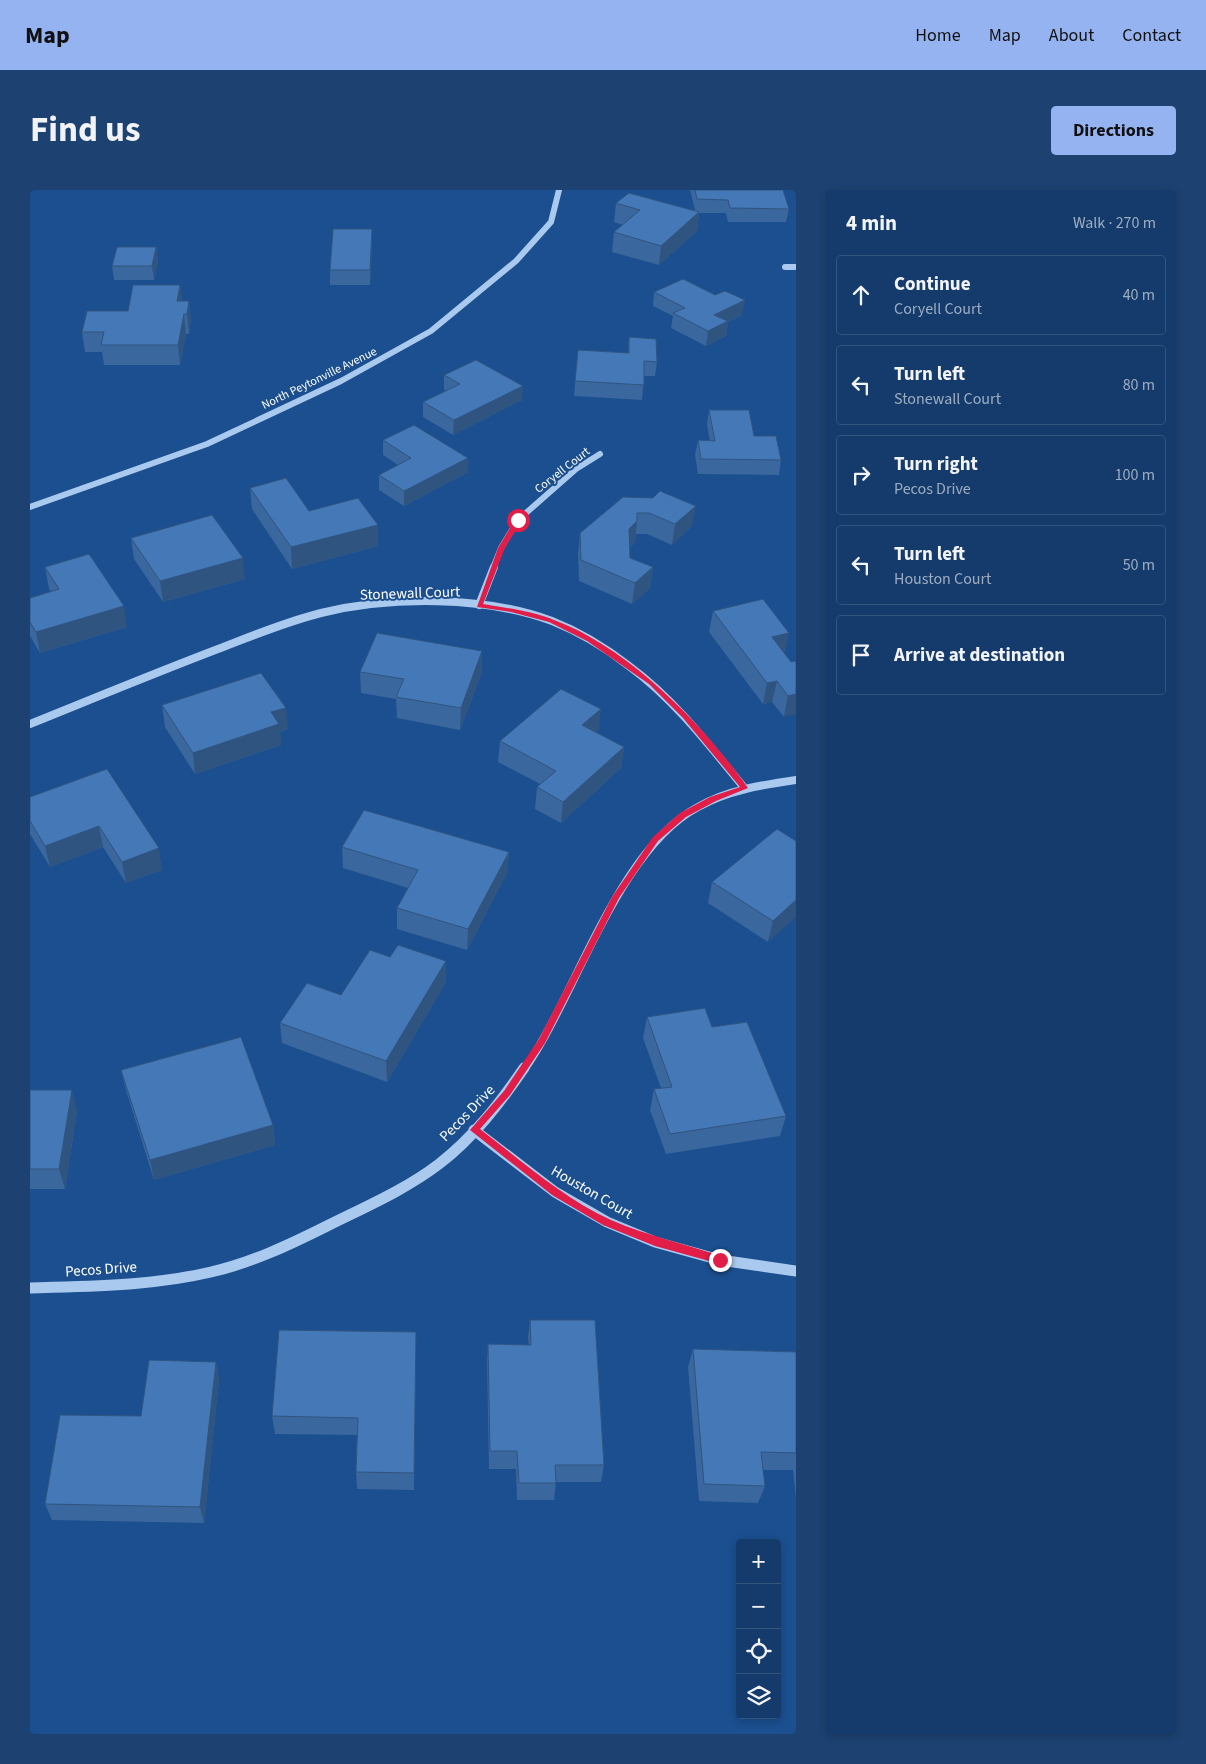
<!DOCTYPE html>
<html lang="en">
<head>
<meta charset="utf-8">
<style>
  :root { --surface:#143b6b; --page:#1d4271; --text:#f1f3f6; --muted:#9dadc1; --line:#33557e; --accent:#95b2f1 }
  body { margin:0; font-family:"Source Sans 3",sans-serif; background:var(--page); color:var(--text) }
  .controls { position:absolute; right:15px; bottom:15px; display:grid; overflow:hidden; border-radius:5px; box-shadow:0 2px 8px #0003 }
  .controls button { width:45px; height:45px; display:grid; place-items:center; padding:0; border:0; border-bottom:1px solid var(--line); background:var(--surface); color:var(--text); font:25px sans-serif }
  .stop { position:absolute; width:15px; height:15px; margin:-11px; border:4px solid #e11d48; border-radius:50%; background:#fff }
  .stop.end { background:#e11d48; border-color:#fff; box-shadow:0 1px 5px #0008 }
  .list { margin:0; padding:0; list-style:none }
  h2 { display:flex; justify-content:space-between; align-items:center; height:65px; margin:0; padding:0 20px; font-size:21px }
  h2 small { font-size:16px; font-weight:400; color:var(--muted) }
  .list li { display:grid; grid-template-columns:32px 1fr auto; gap:15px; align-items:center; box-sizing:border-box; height:80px; margin:0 10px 10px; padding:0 10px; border:1px solid var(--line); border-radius:5px }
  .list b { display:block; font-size:19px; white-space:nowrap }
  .list p { margin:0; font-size:16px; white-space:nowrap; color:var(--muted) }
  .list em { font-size:16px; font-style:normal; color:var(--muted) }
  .icon { flex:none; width:28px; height:28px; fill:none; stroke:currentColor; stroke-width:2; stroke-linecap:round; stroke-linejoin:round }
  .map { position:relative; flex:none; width:766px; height:1544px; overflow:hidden; border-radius:5px }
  header { display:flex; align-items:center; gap:30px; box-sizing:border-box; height:70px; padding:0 25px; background:var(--accent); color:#111 }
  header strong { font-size:24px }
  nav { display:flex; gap:28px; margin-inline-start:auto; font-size:18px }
  .intro { display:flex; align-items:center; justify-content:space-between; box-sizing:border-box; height:120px; padding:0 30px }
  h1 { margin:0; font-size:35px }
  .button { padding:12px 22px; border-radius:5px; background:var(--accent); color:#111; font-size:18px; font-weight:700 }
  main { display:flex; gap:30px; padding:0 30px }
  aside { flex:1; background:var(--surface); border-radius:5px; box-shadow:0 2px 8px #0003 }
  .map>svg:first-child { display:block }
</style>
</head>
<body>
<header>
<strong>Map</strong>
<nav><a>Home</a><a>Map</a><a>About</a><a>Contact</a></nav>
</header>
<div class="intro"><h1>Find us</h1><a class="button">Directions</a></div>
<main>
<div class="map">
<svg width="766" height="1544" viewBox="0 0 766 1544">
  <rect width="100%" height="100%" fill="#1b4f8f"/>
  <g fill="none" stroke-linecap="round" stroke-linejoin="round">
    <g stroke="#a9c9ee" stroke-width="6">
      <polyline points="755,77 766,77"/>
      <polyline points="0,317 177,254 311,191 401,141 486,71 521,32 529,0"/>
      <polyline points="463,378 471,358 488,330 546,279 570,264"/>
    </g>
    <g stroke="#a9c9ee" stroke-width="8">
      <polyline points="449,415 464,377"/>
      <path d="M0 534C62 509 125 483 188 459 222 446 255 432 291 423 361 406 455 406 522 431 550 442 576 458 599 476 645 510 679 555 715 599"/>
      <path d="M494 880C546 806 587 660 668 617 698 600 732 595 766 590"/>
    </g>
    <g stroke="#a9c9ee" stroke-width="11">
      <polyline points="444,940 525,1002 577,1032 625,1052 690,1070 766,1081"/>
      <path d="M0 1098C60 1096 122 1096 181 1082 221 1073 259 1055 297 1036 335 1017 375 1000 409 974 443 948 470 913 494 878"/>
    </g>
  </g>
  <g fill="#3a679d">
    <polygon points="660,0 753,0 759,19 756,32 698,32 696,23 669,23 667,41 629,75 582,62 584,42 593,35 584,32 586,13 665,20"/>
    <polygon points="342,39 342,53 340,95 300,95 300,80"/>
    <polygon points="126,57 128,71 124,90 84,90 82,76"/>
    <polygon points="150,95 152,111 159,111 161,131 159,144 156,144 150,175 74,175 72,162 55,162 52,142 98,121"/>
    <polygon points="624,102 712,125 698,132 696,146 676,156 641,138 643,126 623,116"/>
    <polygon points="599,147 627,172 625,186 614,186 612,210 544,206 548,160 598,163"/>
    <polygon points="414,185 492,210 423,245 393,227 393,212 416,201 414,200"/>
    <polygon points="679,220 724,246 751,270 749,285 668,284 665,265 668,250 680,251 677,235"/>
    <polygon points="353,250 438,282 374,316 349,300 349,285 368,275 353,265"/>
    <polygon points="220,298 279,321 348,356 262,379 222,319"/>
    <polygon points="623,308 662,336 642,355 617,344 606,344 605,352 600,357 600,368 623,377 620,398 602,414 549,391 548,364 550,343"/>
    <polygon points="101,348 215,389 133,412 104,369"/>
    <polygon points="15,377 97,437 10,463 0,446 0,408 21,402 19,399"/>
    <polygon points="683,421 755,464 761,472 766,471 754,527 742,512 733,514 679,442"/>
    <polygon points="330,482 452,482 430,540 367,528 366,509 331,503"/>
    <polygon points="132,515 258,539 250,542 251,555 165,584 135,537"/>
    <polygon points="569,540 566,542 594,557 591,578 531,633 505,619 507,597 510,594 468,572 470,551"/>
    <polygon points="77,579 132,680 96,693 73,657 20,677 0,644 0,607"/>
    <polygon points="766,651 738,752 678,713 682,692"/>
    <polygon points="312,657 479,662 477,683 437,760 367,739 367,718 378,698 313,678"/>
    <polygon points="416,792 357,892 252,853 250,833 311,805"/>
    <polygon points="617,827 682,837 756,926 750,946 636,964 620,920 624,899 631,898 613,848"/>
    <polygon points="91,880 243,935 245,955 124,990 96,900"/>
    <polygon points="0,900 47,921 35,999 0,999"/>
    <polygon points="500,1130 574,1275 571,1292 526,1292 524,1310 487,1310 486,1279 459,1279 457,1172 458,1154 499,1155 498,1148"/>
    <polygon points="386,1142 384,1300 327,1299 326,1282 327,1245 245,1244 242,1226"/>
    <polygon points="663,1159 766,1162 766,1309 763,1280 733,1280 735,1296 728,1313 669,1311 658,1177"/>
    <polygon points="186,1172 189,1190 174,1333 22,1330 15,1314 111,1226"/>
  </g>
  <g fill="#305480">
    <polygon points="669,22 667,41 629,75 631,56"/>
    <polygon points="342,39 342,53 340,95 340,80"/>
    <polygon points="126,57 128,71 124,90 122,76"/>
    <polygon points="150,95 153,115 147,111"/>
    <polygon points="715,110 712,125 698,132 696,146 676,156 678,141 684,125"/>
    <polygon points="159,111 161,131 159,144 157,124"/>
    <polygon points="154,124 156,144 150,175 148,155"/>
    <polygon points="493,196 492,210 423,245 424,230"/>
    <polygon points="438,268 438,282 374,316 374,301"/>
    <polygon points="666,316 662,336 642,355 645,334"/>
    <polygon points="607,331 605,352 596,360 599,339"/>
    <polygon points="348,335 348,356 262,379 261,357"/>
    <polygon points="213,368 215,389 133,412 130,391"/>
    <polygon points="623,377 620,398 602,414 605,393"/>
    <polygon points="94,416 97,437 10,463 6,442"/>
    <polygon points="759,443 755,464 742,447"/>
    <polygon points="452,461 452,482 430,540 431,518"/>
    <polygon points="747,491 742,512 733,514 737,493"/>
    <polygon points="766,504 766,524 754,527 758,506"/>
    <polygon points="256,518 258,539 250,542 251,555 165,584 163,563 241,522"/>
    <polygon points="571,519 569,540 550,557 552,535"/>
    <polygon points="594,557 591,578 531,633 533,612"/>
    <polygon points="69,636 73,657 20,677 15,656"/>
    <polygon points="129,658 132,680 96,693 92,672"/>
    <polygon points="479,662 477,683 437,760 438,739"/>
    <polygon points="766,710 766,727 738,752 743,731"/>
    <polygon points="416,771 416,792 357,892 356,871"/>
    <polygon points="42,900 47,921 35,999 29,979"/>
    <polygon points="243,935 245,955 124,990 120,970"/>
    <polygon points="186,1172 189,1190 174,1333 170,1317"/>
  </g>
  <g fill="#4478b7" stroke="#305480">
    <polygon points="665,0 753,0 759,19 700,18 698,10 667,9"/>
    <polygon points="599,3 669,22 631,56 584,42 610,20 586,13"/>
    <polygon points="303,39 342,39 340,80 300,80"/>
    <polygon points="87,57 126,57 122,76 82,76"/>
    <polygon points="653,89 685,105 695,101 715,110 684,125 698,131 678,141 643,123 655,118 624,102"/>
    <polygon points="103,95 150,95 147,111 159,111 157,124 154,124 148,155 71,155 74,142 52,142 57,121 98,121"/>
    <polygon points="599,147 626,149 627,172 614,171 614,195 545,191 548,160 599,163"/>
    <polygon points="446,170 493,196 424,230 393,212 430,194 414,185"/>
    <polygon points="679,220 719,220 724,246 746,246 751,270 671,269 668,250 685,251"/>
    <polygon points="384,235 438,268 374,301 349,285 381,268 353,250"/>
    <polygon points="256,288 279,321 328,308 348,335 261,357 220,298"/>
    <polygon points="630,301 666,316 645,334 619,323 607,323 607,331 599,339 600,368 623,377 605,393 551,370 550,343 593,307 623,308"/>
    <polygon points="182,325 213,368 130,391 101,348"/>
    <polygon points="59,364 94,416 6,442 0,432 0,408 29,399 15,377"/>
    <polygon points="733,409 759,443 742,447 761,472 766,471 766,504 758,506 747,491 737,493 683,421"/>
    <polygon points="347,443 452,461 431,518 366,507 374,489 330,482"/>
    <polygon points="231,483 256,518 241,522 249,534 163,563 132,515"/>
    <polygon points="531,499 571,519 552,535 594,557 533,612 507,597 526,581 470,551"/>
    <polygon points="77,579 129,658 92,672 69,636 15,656 0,631 0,607"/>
    <polygon points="334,620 479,662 438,739 367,718 388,680 312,657"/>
    <polygon points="747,639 766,651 766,710 743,731 682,692"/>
    <polygon points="368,755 416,771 356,871 250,833 277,793 311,805 340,760 360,767"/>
    <polygon points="675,818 682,837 717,832 756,926 640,944 624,899 642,897 617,827"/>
    <polygon points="211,847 243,935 120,970 91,880"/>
    <polygon points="0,900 42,900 29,979 0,979"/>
    <polygon points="500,1130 565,1130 574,1275 525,1275 526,1293 489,1293 487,1261 460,1261 458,1154 501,1155"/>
    <polygon points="249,1140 386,1142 384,1283 326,1282 328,1228 242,1226"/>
    <polygon points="663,1159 766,1162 766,1263 731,1262 735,1296 674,1294"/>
    <polygon points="119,1170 186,1172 170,1317 15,1314 30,1225 111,1226"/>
  </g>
  <path fill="#e11d48" d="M486 328 492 330 475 358 453 414C477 418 502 421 524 430 598 457 674 535 718 598L686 611 656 627 628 651 589 708 515 853 480 905 450 939C492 971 533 1008 581 1030 618 1046 656 1054 693 1067L694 1070 690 1074 625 1056 573 1035 522 1005 440 940 474 901 509 849 582 707 623 647 650 623 680 607 710 597 653 528 619 494 557 451 519 432 481 422 447 417 468 358Z"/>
  <g text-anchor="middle" stroke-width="4" stroke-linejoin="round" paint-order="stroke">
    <g font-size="12" fill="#fff" stroke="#1b4f8f">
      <text transform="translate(289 188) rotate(-26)" y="4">North Peytonville Avenue</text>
      <text transform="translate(532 280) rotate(-38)" y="4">Coryell Court</text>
    </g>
    <g font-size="15" fill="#fff" stroke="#1b4f8f">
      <text transform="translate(380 403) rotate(-2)" y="5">Stonewall Court</text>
      <text transform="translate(437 923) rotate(-46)" y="5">Pecos Drive</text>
      <text transform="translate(562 1002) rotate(30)" y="5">Houston Court</text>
      <text transform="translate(71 1079) rotate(-4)" y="5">Pecos Drive</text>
    </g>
  </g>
</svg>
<div class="controls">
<button>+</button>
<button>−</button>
<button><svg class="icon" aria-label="locate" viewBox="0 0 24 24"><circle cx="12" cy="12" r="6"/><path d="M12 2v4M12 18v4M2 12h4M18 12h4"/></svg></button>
<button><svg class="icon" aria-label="layers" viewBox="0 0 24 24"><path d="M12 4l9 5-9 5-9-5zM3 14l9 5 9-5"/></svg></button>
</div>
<div class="stop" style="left:488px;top:330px"></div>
<div class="stop end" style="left:690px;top:1070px"></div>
</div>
<aside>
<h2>4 min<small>Walk · 270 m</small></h2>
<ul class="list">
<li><svg class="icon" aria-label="ahead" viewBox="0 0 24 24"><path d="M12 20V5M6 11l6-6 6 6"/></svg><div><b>Continue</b><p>Coryell Court</p></div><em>40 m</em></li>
<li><svg class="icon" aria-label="left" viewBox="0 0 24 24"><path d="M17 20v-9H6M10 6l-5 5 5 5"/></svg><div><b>Turn left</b><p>Stonewall Court</p></div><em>80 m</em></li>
<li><svg class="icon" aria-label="right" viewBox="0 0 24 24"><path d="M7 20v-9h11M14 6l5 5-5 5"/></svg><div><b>Turn right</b><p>Pecos Drive</p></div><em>100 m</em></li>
<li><svg class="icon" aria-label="left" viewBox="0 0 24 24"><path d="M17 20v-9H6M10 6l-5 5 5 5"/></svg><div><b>Turn left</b><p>Houston Court</p></div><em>50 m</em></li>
<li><svg class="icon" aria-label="arrive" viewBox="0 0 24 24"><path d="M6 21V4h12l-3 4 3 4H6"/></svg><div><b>Arrive at destination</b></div></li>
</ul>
</aside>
</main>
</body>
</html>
